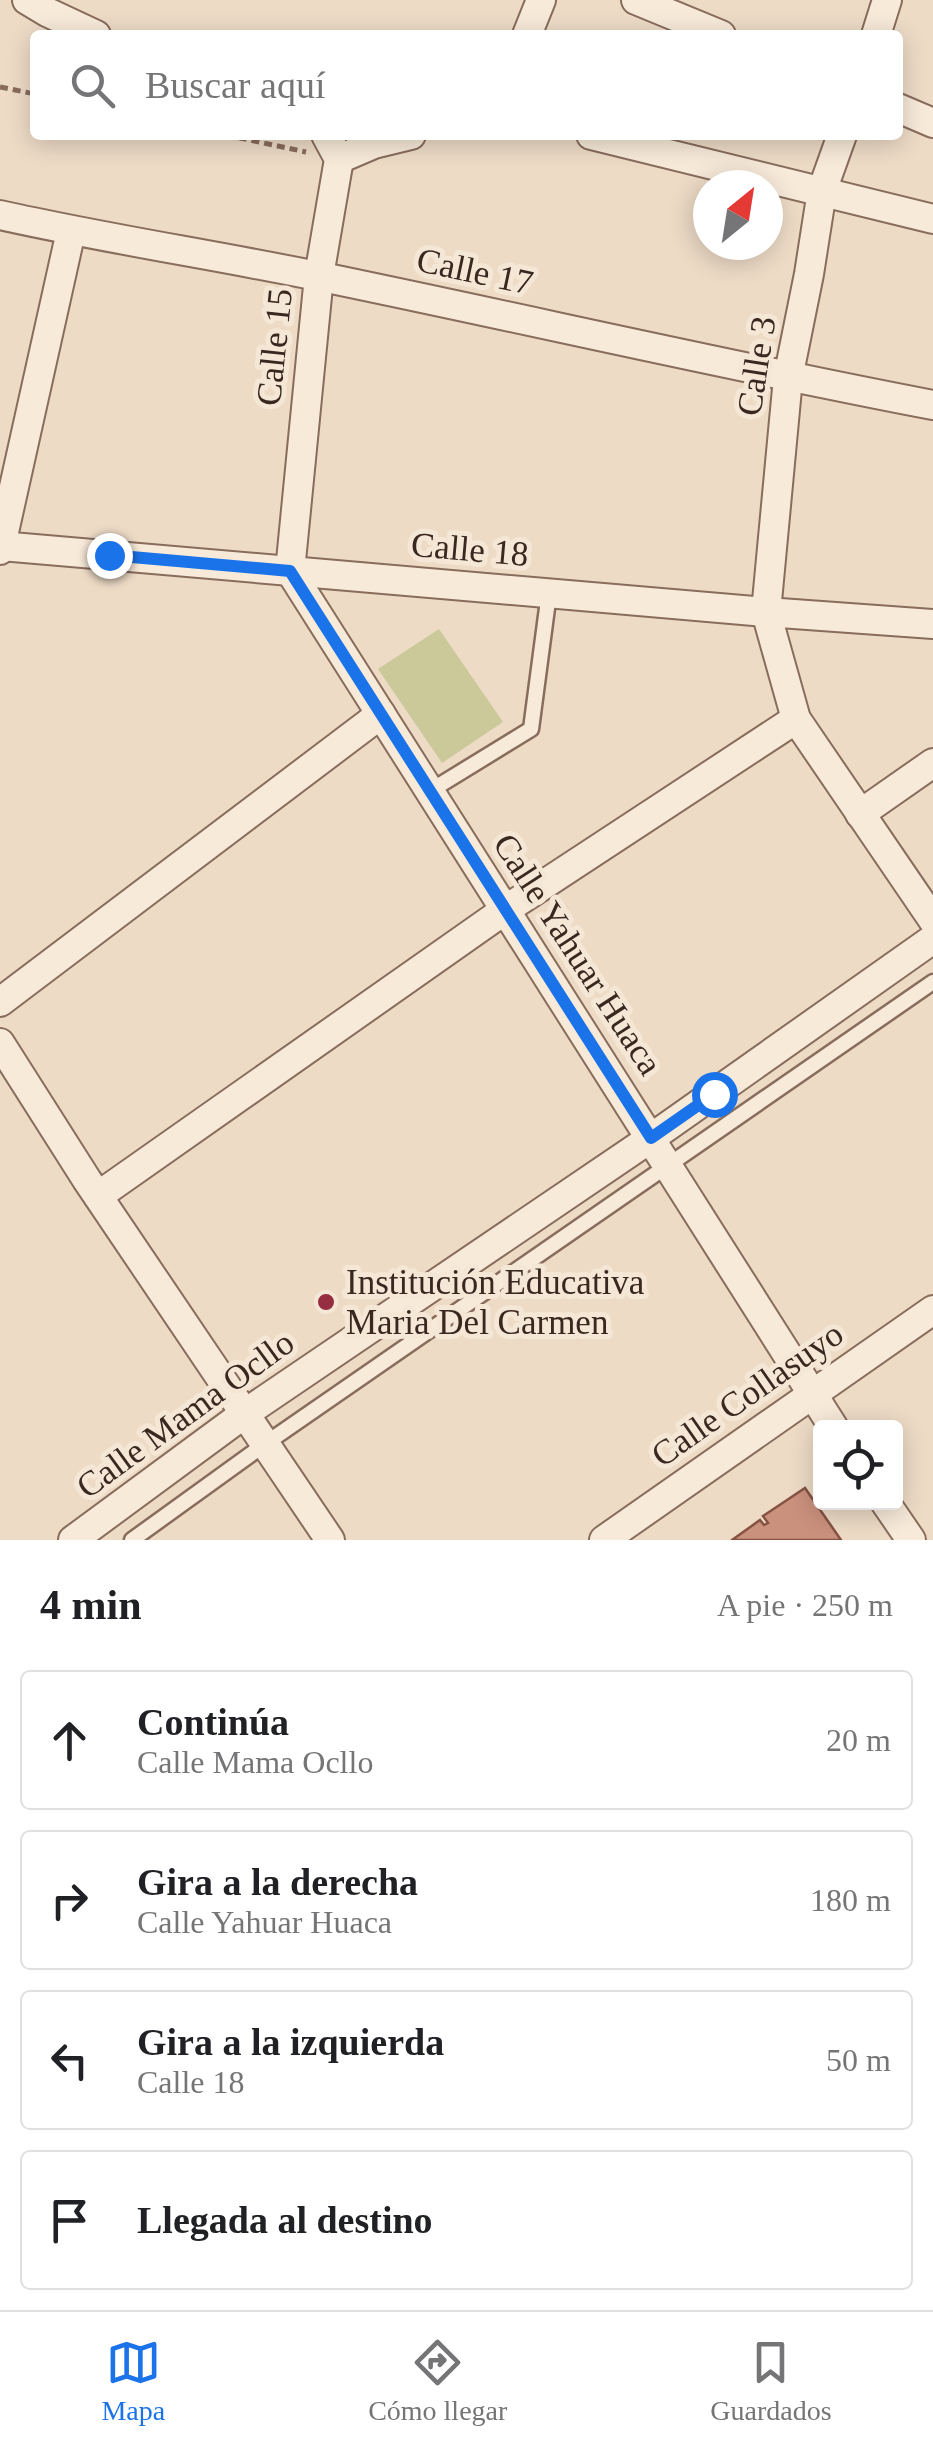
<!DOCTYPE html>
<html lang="es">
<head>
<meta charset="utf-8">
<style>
  :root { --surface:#fff; --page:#f6f6f6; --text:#202124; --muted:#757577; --line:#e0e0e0; --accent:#1a73e8 }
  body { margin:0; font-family:Georgia,serif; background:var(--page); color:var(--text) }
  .controls { position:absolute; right:30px; bottom:30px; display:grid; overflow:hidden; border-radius:10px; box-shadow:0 5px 25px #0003 }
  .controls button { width:90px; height:90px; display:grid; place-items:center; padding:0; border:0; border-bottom:2px solid var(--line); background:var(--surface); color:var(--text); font:50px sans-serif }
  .compass { position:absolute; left:693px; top:170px; width:90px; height:90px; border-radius:50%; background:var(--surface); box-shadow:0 5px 25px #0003; rotate:30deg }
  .stop { position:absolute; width:30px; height:30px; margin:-22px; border:8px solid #1a73e8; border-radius:50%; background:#fff }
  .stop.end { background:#1a73e8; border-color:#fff; box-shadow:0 2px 10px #0008 }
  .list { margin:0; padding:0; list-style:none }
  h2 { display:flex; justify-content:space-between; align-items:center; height:130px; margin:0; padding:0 40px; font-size:42px }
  h2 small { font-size:32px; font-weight:400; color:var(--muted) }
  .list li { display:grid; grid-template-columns:65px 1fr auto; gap:30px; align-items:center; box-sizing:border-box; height:140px; margin:0 20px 20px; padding:0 20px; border:2px solid var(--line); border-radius:10px }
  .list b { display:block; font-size:38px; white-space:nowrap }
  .list p { margin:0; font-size:32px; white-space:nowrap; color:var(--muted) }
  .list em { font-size:32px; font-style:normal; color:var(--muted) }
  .icon { flex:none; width:55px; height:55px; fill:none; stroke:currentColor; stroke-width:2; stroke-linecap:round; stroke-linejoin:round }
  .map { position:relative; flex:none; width:933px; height:1540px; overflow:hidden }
  .search { position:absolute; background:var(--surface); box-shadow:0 5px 25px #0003; left:30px; right:30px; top:30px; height:110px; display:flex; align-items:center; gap:25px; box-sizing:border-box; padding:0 35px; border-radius:10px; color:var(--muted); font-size:38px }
  .sheet { height:770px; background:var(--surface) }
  nav { display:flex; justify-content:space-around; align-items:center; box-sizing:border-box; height:140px; border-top:2px solid var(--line); background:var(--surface); font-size:28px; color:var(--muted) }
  nav a { display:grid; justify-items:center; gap:5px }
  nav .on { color:var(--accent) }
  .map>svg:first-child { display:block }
</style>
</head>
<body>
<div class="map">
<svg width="933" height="1540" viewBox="0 0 933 1540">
  <rect width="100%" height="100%" fill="#eddbc6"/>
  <polygon fill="#cbc99a" points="439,629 503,722 442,763 378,669"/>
  <polygon fill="#ca917d" stroke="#865343" stroke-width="2.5" points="805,1488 841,1540 732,1540 760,1520 764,1525 768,1523 763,1516"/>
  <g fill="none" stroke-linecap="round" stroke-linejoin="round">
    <defs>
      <g id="lane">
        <polyline points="430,791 531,729 549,593"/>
        <polyline points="132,1540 265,1444 933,982"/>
      </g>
      <g id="street">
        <polyline points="27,0 47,12 96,35"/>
        <polyline points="636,0 721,35"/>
        <polyline points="527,35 541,0"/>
        <polyline points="876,35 887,0"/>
        <polyline points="898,108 933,123"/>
        <polyline points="591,135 933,219"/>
        <polyline points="842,135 822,191 809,274 788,378 766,612 796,719 933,920"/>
        <polyline points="339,159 374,144 411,135"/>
        <path d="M0 215C107 239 215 255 322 277 526 319 728 366 933 405"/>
        <polyline points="0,546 766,612 933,624"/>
        <polyline points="0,550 71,231"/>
        <polyline points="290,571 834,1428"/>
        <polyline points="290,571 319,276 339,159 326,135"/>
        <polyline points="860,814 933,763"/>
        <polyline points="0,1002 381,714"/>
        <polyline points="0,1043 87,1180 330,1540"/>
        <polyline points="98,1196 505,910 796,719"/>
        <polyline points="885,1502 911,1540"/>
        <polyline points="73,1540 244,1414 651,1138 933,939"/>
        <polyline points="604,1540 933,1310"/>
      </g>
    </defs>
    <use href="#lane" stroke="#886c5c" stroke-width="19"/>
    <use href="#street" stroke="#886c5c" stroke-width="32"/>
    <g stroke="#886c5c" stroke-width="5" stroke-dasharray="8 5" stroke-linecap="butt">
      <polyline points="0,87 35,94"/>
      <polyline points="226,135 306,152"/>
    </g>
    <use href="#lane" stroke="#f8ead9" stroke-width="14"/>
    <use href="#street" stroke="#f8ead9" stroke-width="28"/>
  </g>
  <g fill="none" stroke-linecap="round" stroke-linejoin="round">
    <polyline stroke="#1a73e8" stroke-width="12" points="109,555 290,571 651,1138 714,1094"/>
  </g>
  <circle fill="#952e40" stroke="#f5e7d6" stroke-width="4" cx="326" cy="1302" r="10"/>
  <g text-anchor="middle" stroke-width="10" stroke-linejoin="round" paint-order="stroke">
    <g font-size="35" fill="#392820" stroke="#f5e7d6">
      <text transform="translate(475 271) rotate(12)" y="12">Calle 17</text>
      <text transform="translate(274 347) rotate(-84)" y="12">Calle 15</text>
      <text transform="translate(756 366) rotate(-81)" y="12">Calle 3</text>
      <text transform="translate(470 549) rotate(5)" y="12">Calle 18</text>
      <text transform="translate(578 954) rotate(57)" y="12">Calle Yahuar Huaca</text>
      <text transform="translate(747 1394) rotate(-35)" y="12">Calle Collasuyo</text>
      <text transform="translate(185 1414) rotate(-36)" y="12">Calle Mama Ocllo</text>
    </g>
    <g font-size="35" fill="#392820" stroke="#f5e7d6" text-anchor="start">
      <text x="346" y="1294">Institución Educativa<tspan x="346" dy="40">Maria Del Carmen</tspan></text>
    </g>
  </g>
</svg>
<div class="controls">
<button><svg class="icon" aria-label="locate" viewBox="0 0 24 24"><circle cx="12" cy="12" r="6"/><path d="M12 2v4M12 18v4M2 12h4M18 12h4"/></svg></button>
</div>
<svg class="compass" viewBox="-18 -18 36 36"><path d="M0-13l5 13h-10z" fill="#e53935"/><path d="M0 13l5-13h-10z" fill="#757577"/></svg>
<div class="stop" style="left:714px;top:1094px"></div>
<div class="stop end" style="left:109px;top:555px"></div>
<div class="search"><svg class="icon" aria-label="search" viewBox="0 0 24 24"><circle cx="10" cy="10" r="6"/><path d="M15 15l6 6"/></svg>Buscar aquí</div>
</div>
<section class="sheet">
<h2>4 min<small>A pie · 250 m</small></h2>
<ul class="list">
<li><svg class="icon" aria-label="ahead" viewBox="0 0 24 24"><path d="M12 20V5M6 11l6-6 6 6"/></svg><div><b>Continúa</b><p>Calle Mama Ocllo</p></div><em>20 m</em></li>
<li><svg class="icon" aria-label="right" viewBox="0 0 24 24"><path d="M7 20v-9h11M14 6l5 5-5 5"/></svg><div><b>Gira a la derecha</b><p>Calle Yahuar Huaca</p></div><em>180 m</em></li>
<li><svg class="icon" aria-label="left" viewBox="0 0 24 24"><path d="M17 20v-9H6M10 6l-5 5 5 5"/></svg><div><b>Gira a la izquierda</b><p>Calle 18</p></div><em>50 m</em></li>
<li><svg class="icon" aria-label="arrive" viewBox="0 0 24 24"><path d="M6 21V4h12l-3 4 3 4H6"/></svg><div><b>Llegada al destino</b></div></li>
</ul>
</section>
<nav>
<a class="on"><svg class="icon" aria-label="map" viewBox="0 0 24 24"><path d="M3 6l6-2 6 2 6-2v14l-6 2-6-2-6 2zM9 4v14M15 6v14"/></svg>Mapa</a>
<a><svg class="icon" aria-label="directions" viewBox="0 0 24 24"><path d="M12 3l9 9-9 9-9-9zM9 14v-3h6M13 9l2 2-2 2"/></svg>Cómo llegar</a>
<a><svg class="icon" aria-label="saved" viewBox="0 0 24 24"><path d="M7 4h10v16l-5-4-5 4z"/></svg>Guardados</a>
</nav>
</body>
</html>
